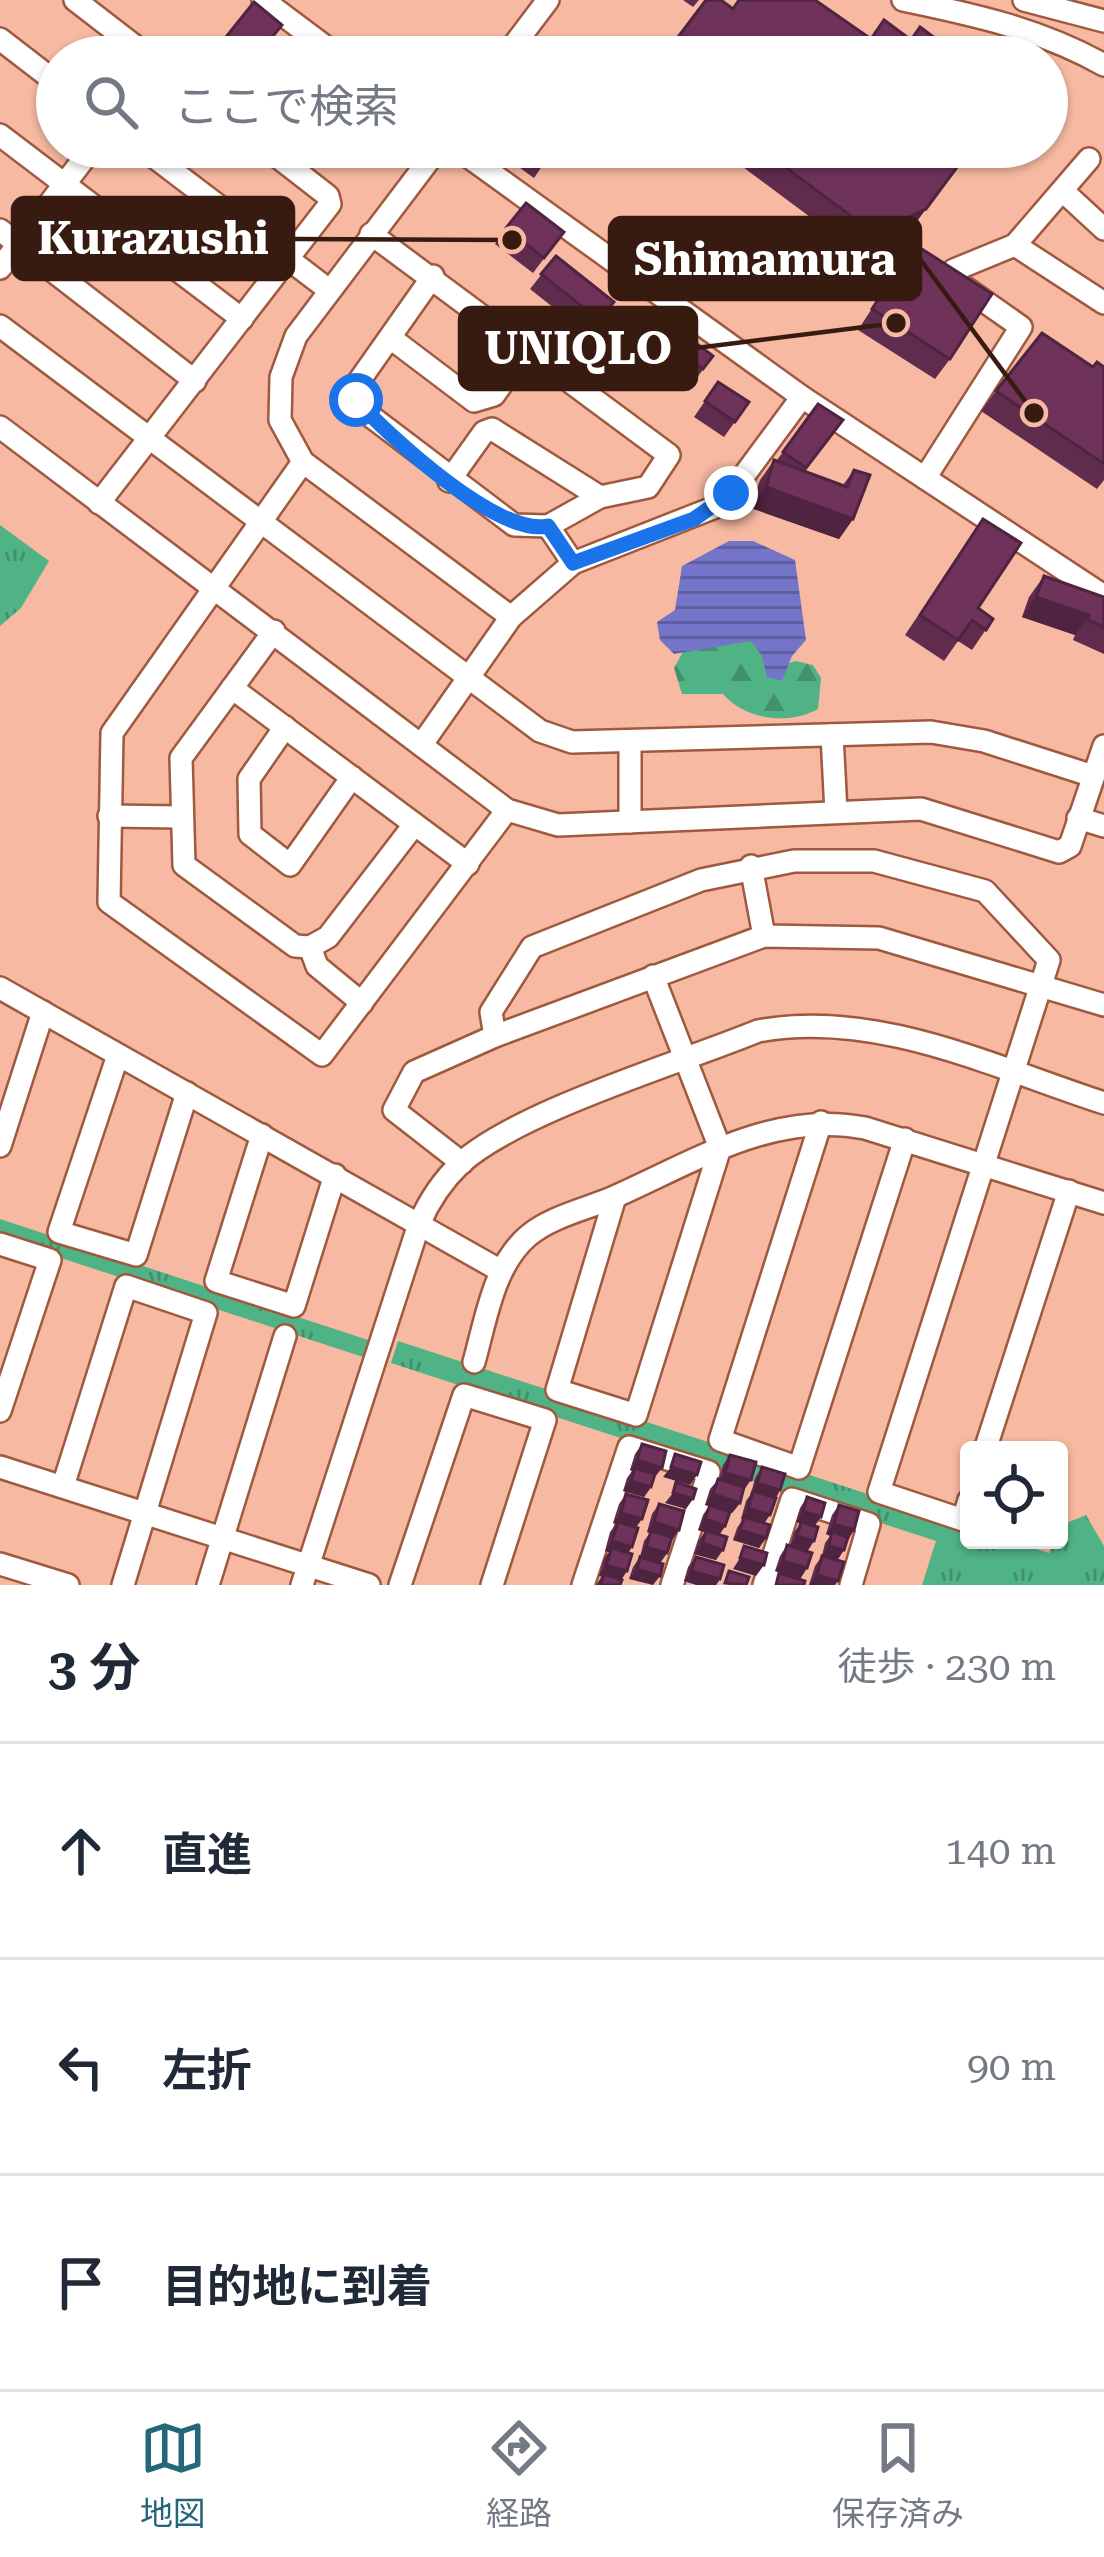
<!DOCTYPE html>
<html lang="ja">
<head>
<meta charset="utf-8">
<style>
  :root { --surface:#fff; --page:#f6f6f7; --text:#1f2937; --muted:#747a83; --line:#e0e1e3; --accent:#24667a }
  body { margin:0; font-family:"Roboto Serif","Noto Sans JP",serif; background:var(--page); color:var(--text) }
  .controls { position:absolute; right:36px; bottom:36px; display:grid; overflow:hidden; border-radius:12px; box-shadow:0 3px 9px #0004 }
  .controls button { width:108px; height:108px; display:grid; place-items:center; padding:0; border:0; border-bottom:3px solid var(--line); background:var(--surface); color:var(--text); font:60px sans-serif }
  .stop { position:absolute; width:36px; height:36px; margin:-27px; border:9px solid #1a73e8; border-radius:50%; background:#fff }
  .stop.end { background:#1a73e8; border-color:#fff; box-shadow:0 3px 12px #0008 }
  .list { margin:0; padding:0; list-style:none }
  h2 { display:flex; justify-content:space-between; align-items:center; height:156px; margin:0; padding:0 48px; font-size:51px }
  h2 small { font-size:39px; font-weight:400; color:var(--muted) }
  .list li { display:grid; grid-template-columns:78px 1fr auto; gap:36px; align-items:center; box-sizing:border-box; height:216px; padding:0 48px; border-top:3px solid var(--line) }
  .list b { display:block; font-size:45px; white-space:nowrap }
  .list em { font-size:39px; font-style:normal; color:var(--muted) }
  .icon { flex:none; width:66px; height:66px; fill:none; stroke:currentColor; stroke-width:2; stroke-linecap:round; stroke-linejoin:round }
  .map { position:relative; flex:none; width:1104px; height:1585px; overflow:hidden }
  .search { position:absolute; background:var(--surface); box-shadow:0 3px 9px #0004; left:36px; right:36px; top:36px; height:132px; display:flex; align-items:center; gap:30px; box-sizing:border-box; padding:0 42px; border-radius:66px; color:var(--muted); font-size:45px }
  .sheet { height:804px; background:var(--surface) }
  nav { display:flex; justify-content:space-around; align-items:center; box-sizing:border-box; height:168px; border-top:3px solid var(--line); background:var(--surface); font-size:33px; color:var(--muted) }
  nav a { display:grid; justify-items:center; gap:6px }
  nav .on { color:var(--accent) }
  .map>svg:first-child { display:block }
</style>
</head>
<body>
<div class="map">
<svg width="1104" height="1585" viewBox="0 0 1104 1585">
  <defs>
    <pattern id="grass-tufts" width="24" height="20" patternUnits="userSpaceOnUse" patternTransform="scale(3)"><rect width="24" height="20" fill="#50b386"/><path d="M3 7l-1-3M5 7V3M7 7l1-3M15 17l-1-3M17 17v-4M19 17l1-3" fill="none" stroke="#43916c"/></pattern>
    <pattern id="forest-firs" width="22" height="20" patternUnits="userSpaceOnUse" patternTransform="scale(3)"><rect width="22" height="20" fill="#50b386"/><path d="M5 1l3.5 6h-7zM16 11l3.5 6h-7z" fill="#43916c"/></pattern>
    <pattern id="water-rules" width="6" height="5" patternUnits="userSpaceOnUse" patternTransform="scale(3)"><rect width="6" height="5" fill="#7474c9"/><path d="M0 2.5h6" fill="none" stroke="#605ea2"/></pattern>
  </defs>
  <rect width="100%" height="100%" fill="#f7b9a1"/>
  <g fill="url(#grass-tufts)">
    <polygon points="0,525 49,561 21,608 0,626"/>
    <polygon points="0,1219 368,1340 363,1357 0,1238"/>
    <polygon points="398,1341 969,1527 969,1540 1007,1540 1049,1553 1054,1540 1059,1540 1059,1526 1086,1515 1104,1546 1104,1585 922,1585 936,1541 391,1363"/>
  </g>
  <path fill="url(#forest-firs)" d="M731 637 758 641 775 667 796 661 813 665 821 678 818 709C788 726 744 719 723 694H682L674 668 684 650Z"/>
  <polygon fill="url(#water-rules)" points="729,541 753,541 795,560 806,640 792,656 782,681 767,677 762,656 751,641 674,654 660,640 657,622 675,610 682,566"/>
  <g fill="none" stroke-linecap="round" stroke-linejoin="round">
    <defs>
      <g id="minor">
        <polyline points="75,0 149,57"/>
        <polyline points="263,0 339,57"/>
        <path d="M903 0C975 15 1040 29 1104 65"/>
        <polyline points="1024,0 1104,21"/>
        <polyline points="0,39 57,83"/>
        <polyline points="505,57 548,0"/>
        <polyline points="0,135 242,319"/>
        <polyline points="141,147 329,290"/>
        <polyline points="439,147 296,336 281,377 280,420 303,462 511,617"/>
        <polyline points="455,147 802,397 1104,596"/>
        <polyline points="1065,193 1104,229"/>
        <polyline points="0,230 195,381"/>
        <polyline points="371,234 669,455 648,487 600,497 548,526 514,525 373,418 356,399 359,381 433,276"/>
        <polyline points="1015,245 1104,303"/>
        <polyline points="0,268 93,147"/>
        <polyline points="0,326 540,731 572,742 931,732 984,741 1093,776"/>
        <polyline points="392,339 474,401 494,395 527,348"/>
        <polyline points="0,427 507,810 558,825 921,809 1059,852 1070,846 1104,746"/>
        <polyline points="303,462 112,733 109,902 322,1055 507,810"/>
        <polyline points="925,478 1021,327 954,280 954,270 1015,245 1089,159"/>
        <polyline points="449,481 484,432 492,429 600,497"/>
        <polyline points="99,503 330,204 328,196 265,147"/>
        <polyline points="548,526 573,563"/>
        <polyline points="274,631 181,758 184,865 295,946 310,947 328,937 414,825"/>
        <polyline points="232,688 468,864"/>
        <polyline points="285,727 249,779 250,834 290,865 352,777"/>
        <polyline points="832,735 836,812"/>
        <polyline points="422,744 511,617 573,563 713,508 731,493 802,397"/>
        <polyline points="109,816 180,817"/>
        <polyline points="1078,818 1104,826"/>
        <polyline points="630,822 630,741"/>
        <polyline points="751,866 764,936"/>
        <polyline points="310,947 317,966 362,1003"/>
        <polyline points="0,988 501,1271"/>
        <polyline points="495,1036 491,1012 532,947 701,880 794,861 874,861 985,891 1049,960 879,1492 963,1520 969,1500"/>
        <polyline points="118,1055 59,1232 136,1255 187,1093"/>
        <polyline points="821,1122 720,1440 799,1468 905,1139"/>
        <polyline points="262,1135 216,1281 294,1306 335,1175"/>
        <polyline points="0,1146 43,1012"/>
        <polyline points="462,1163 394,1110 414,1072 495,1036 764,936 879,938 1104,1005"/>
        <polyline points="615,1197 557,1390 636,1415 720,1148 653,976"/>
        <polyline points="0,1244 50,1260 0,1411"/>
        <path d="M474 1362C486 1320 493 1266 528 1236 550 1217 586 1209 612 1198 694 1162 773 1110 865 1128L1104 1203"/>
        <polyline points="985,1450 1069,1191"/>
        <polyline points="0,1467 369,1585"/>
        <polyline points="63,1486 126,1286 206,1313 123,1585"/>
        <polyline points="0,1564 68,1585"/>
        <polyline points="208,1585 285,1336"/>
        <path d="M302 1585 419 1224C429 1201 442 1181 461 1163 519 1111 680 1063 758 1031 876 1009 993 1067 1104 1103"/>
        <polyline points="400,1585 464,1395 545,1420 492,1585"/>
        <polyline points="583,1585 629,1447 709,1472 672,1585"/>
        <polyline points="764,1585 792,1499 869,1524 851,1585"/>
      </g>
    </defs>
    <use href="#minor" stroke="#9e593e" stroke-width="26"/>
    <use href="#minor" stroke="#fff" stroke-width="21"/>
  </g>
  <g fill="#5f2c4e">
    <polygon points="683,0 699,0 693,7"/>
    <polygon points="226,37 271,40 258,57 221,57 215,53"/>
    <polygon points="337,147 354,147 348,155"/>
    <polygon points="491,147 555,147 534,178"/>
    <polygon points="716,147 972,147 911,229 888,241 872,263"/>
    <polygon points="526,203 564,232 533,273 495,244"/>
    <polygon points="914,244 950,359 935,379 858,330"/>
    <polygon points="556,256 614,302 588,335 530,289"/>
    <polygon points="611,314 631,330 643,330 622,359 594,337"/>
    <polygon points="676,328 713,356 696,379 669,358 651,382 624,363 642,338 659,350"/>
    <polygon points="1093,367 1104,367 1104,480 1097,489 981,411 996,391"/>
    <polygon points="718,382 749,402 724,437 694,417"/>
    <polygon points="818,404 843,420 805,471 843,485 854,470 853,519 839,539 751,508 760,480 774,460 777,460"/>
    <polygon points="983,519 978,608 993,619 972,650 958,641 944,661 905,635"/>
    <polygon points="1044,576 1104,597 1104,654 1073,640 1075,635 1022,617 1029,597"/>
    <polygon points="642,1444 654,1478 651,1487 644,1497 623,1491 627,1478 632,1471 630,1470 635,1454"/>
    <polygon points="730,1455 743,1491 740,1503 732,1513 730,1512 725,1526 719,1535 716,1560 694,1554 698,1541 705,1532 698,1530 703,1515 709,1506 705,1505 710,1489 719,1479 723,1465"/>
    <polygon points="762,1467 780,1490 764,1523 766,1538 759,1548 733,1540 737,1528 743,1519 741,1519 746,1501 751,1494 755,1478"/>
    <polygon points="626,1494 636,1528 620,1585 596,1585 602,1576 599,1576 604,1558 609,1552 605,1551 610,1532 616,1524 613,1523 619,1504"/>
    <polygon points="807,1497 814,1526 807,1551 807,1568 800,1579 775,1571 780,1556 787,1545 790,1546 794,1532 801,1523 796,1522 800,1508"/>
    <polygon points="659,1504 671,1540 667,1553 660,1563 629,1579 633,1567 640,1557 644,1541 650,1533 647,1532 652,1514"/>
    <polygon points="839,1505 854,1530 837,1560 835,1585 809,1585 815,1566 822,1556 825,1543 830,1536 826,1534 832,1515"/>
    <polygon points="696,1557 720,1579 716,1585 697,1585 684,1581 688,1567"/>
  </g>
  <g fill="#4e2440">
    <polygon points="972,147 911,229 888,241 872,263 902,220"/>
    <polygon points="766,487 853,519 839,539 751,508"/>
    <polygon points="1036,597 1089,615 1075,635 1022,617"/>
    <polygon points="637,1460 662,1468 654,1478 630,1470"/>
    <polygon points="671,1467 697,1475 690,1485 663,1477"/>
    <polygon points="725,1473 751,1480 743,1491 718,1483"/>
    <polygon points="631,1481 651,1487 644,1497 623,1491"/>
    <polygon points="757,1483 780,1490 773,1501 750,1494"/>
    <polygon points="673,1493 693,1499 686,1509 665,1503"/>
    <polygon points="713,1494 740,1503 732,1513 705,1505"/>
    <polygon points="748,1508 770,1515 763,1525 741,1519"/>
    <polygon points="803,1511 821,1517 814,1527 796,1522"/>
    <polygon points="621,1513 642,1519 635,1529 613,1523"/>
    <polygon points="705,1519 725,1526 718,1537 698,1530"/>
    <polygon points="654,1522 679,1530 672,1540 647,1532"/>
    <polygon points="834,1524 854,1530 846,1540 826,1534"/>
    <polygon points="740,1530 766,1538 759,1548 733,1540"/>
    <polygon points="797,1536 814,1541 807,1552 790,1546"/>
    <polygon points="612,1541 632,1547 625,1557 612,1548 609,1552 605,1551"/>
    <polygon points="702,1543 723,1550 716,1560 694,1554"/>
    <polygon points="829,1546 844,1550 837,1561 821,1556"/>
    <polygon points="646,1547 667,1553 660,1563 639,1557"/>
    <polygon points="740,1558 764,1565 756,1576 733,1569"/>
    <polygon points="783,1561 807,1568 800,1579 775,1571"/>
    <polygon points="606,1565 627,1571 620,1582 599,1576"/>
    <polygon points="637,1569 660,1576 653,1585 629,1579"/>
    <polygon points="691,1571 720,1579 716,1585 697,1585 684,1581"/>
    <polygon points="817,1575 838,1581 835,1585 809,1585"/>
  </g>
  <g fill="#6f335b" stroke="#4e2440" stroke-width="3">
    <polygon points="706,0 721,0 733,9 739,0 815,0 871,39 884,20 911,40 920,27 960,57 663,57"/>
    <polygon points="254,2 282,25 256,57 252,57 226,37"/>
    <polygon points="533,147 555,147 548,158"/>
    <polygon points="758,147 972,147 926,209 902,220 886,242"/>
    <polygon points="526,203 564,232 544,258 506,228"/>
    <polygon points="914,244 992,294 950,359 872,309"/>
    <polygon points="556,256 614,302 599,320 541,274"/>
    <polygon points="676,328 713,356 703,369 666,340"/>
    <polygon points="1042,333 1093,367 1097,362 1104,367 1104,464 996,391"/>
    <polygon points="718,382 749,402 735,422 705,401"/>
    <polygon points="818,404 843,420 806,468 783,452"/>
    <polygon points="774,460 847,487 854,470 870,475 853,519 766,487"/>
    <polygon points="983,519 1021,543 978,608 993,619 986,630 972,620 958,640 920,615"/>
    <polygon points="1044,576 1104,597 1104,627 1088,620 1089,615 1036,597"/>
    <polygon points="642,1444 666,1451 662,1468 637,1460"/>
    <polygon points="675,1454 701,1462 697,1475 671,1467"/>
    <polygon points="730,1455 756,1462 751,1480 725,1473"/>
    <polygon points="762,1467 785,1474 780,1490 757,1483"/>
    <polygon points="635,1468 655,1474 651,1487 631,1481"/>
    <polygon points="718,1479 744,1487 740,1503 713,1494"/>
    <polygon points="676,1482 696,1489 693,1499 673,1493"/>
    <polygon points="753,1491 776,1498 770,1515 748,1508"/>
    <polygon points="626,1494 648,1500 642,1519 621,1513"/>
    <polygon points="807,1497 825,1503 821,1517 803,1511"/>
    <polygon points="659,1504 684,1511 679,1530 654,1522"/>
    <polygon points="710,1505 730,1512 725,1526 705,1519"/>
    <polygon points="839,1505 859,1511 854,1530 834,1524"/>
    <polygon points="744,1517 770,1525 766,1538 740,1530"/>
    <polygon points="618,1522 638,1528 632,1547 612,1541"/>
    <polygon points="801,1522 818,1527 814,1541 797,1536"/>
    <polygon points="651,1531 672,1537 667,1553 646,1547"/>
    <polygon points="706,1531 727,1537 723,1550 702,1543"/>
    <polygon points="832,1532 848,1537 844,1550 829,1546"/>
    <polygon points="787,1545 812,1553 807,1568 783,1561"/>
    <polygon points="744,1546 767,1553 764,1565 740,1558"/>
    <polygon points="612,1548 632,1554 627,1571 606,1565"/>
    <polygon points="822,1556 844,1562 838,1581 817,1575"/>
    <polygon points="640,1557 663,1564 660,1576 637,1569"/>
    <polygon points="696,1557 724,1565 720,1579 691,1571"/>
    <polygon points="729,1571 749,1577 746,1585 725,1583"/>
    <polygon points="779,1573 805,1581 804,1585 776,1585"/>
    <polygon points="604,1574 622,1580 620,1585 600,1585"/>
  </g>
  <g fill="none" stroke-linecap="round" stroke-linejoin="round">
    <path stroke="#1a73e8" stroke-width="15" d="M356 400C390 437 498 537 548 526L573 563 694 519 731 493"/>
  </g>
  <path fill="none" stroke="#381b10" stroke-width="4.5" d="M512 240L293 239M1034 413L920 259M896 323L696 348"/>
  <g fill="#381b10" stroke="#f7b9a1" stroke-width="4.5">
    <circle cx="512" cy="240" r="12"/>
    <circle cx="1034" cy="413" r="12"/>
    <circle cx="896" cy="323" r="12"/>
  </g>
  <g fill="#381b10" stroke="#381b10" stroke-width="4.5">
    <rect x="13" y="198" width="280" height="81" rx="12"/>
    <rect x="610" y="218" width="310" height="81" rx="12"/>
    <rect x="460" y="308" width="236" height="81" rx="12"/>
  </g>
  <g font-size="45" text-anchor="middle" font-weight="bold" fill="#fff">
    <text x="153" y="254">Kurazushi</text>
    <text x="765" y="275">Shimamura</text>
    <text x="578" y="364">UNIQLO</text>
  </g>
</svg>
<div class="controls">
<button><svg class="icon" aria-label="locate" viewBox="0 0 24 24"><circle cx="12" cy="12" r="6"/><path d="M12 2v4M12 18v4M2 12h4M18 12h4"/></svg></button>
</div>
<div class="stop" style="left:356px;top:400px"></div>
<div class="stop end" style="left:731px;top:493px"></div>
<div class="search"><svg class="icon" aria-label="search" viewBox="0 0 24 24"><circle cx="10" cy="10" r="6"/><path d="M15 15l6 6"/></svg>ここで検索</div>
</div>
<section class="sheet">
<h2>3 分<small>徒歩 · 230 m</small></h2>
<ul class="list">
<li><svg class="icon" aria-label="ahead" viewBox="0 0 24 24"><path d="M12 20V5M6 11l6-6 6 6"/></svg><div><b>直進</b></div><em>140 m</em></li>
<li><svg class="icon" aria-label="left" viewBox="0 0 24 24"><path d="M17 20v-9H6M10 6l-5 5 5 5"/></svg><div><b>左折</b></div><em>90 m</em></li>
<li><svg class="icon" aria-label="arrive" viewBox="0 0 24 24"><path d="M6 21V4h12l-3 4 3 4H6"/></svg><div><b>目的地に到着</b></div></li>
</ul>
</section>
<nav>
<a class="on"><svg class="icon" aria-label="map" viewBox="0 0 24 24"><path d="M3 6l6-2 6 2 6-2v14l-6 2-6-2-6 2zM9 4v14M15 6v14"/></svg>地図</a>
<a><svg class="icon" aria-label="directions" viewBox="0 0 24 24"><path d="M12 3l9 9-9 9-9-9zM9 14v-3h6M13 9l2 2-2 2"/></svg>経路</a>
<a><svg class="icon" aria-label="saved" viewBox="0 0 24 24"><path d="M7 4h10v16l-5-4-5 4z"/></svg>保存済み</a>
</nav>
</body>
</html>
